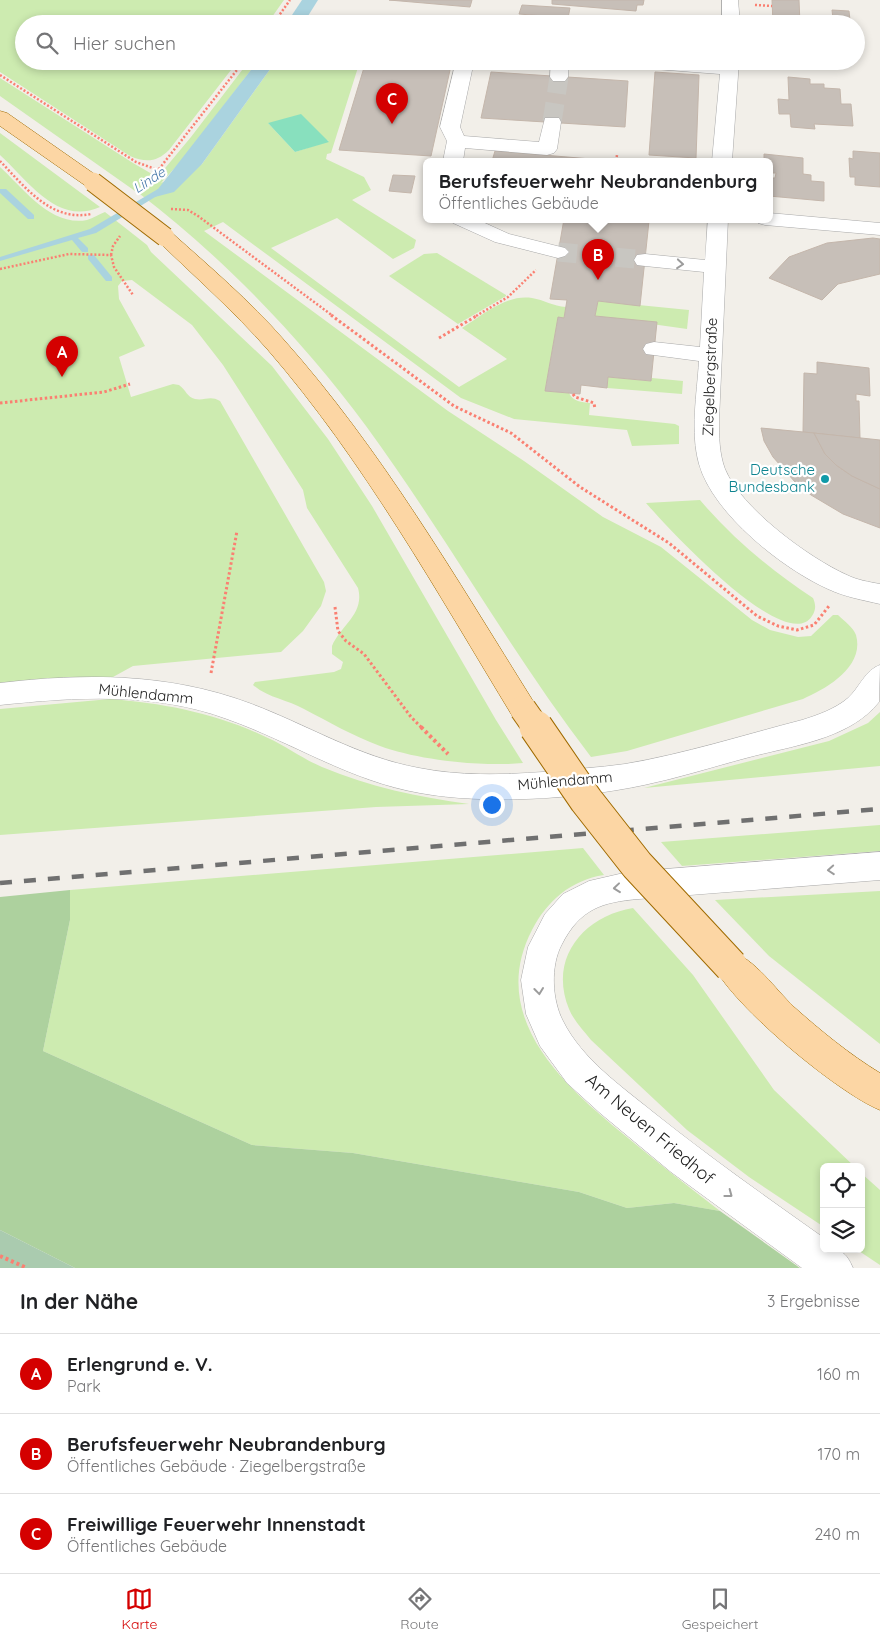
<!DOCTYPE html>
<html lang="de">
<head>
<meta charset="utf-8">
<style>
  :root { --surface:#fff; --page:#f6f6f6; --text:#202124; --muted:#757577; --line:#e0e0e0; --accent:#d40000 }
  body { margin:0; font-family:Quicksand,sans-serif; background:var(--page); color:var(--text) }
  .controls { position:absolute; right:15px; bottom:15px; display:grid; overflow:hidden; border-radius:8px; box-shadow:0 2px 8px #0003 }
  .controls button { width:45px; height:45px; display:grid; place-items:center; padding:0; border:0; border-bottom:1px solid var(--line); background:var(--surface); color:var(--text); font:25px sans-serif }
  .you { position:absolute; left:491px; top:804px; width:18px; height:18px; margin:-12px; border:4px solid #fff; border-radius:50%; background:#1a73e8; box-shadow:0 0 0 8px #1a73e833 }
  .badge { display:grid; place-items:center; width:32px; height:32px; border-radius:50%; background:var(--accent); color:#fff; font-size:16px; font-weight:700 }
  .pin { position:absolute; translate:-50% -41px; filter:drop-shadow(0 1px 2px #0008) }
  .pin::after { content:''; position:absolute; top:26px; width:18px; height:15px; background:inherit; clip-path:polygon(0 0,100% 0,50% 100%) }
  .popup { position:absolute; left:423px; top:158px; width:350px; height:65px; box-sizing:border-box; display:grid; place-content:center; border-radius:8px; background:var(--surface); filter:drop-shadow(0 1px 4px #0005); font-size:16px; white-space:nowrap; color:var(--muted) }
  .popup b { font-size:19px; color:var(--text) }
  .popup::after { content:''; position:absolute; left:50%; top:100%; margin-left:-10px; border:10px solid transparent; border-top-color:var(--surface) }
  .list { margin:0; padding:0; list-style:none }
  h2 { display:flex; justify-content:space-between; align-items:center; height:65px; margin:0; padding:0 20px; font-size:21px }
  h2 small { font-size:16px; font-weight:400; color:var(--muted) }
  .list li { display:grid; grid-template-columns:32px 1fr auto; gap:15px; align-items:center; box-sizing:border-box; height:80px; padding:0 20px; border-top:1px solid var(--line) }
  .list b { display:block; font-size:19px; white-space:nowrap }
  .list p { margin:0; font-size:16px; white-space:nowrap; color:var(--muted) }
  .list em { font-size:16px; font-style:normal; color:var(--muted) }
  .icon { flex:none; width:28px; height:28px; fill:none; stroke:currentColor; stroke-width:2; stroke-linecap:round; stroke-linejoin:round }
  .map { position:relative; flex:none; width:880px; height:1268px; overflow:hidden }
  .search { position:absolute; background:var(--surface); box-shadow:0 2px 8px #0003; left:15px; right:15px; top:15px; height:55px; display:flex; align-items:center; gap:12px; box-sizing:border-box; padding:0 18px; border-radius:28px; color:var(--muted); font-size:19px }
  .sheet { height:305px; background:var(--surface) }
  nav { display:flex; justify-content:space-around; align-items:center; box-sizing:border-box; height:70px; border-top:1px solid var(--line); background:var(--surface); font-size:14px; color:var(--muted) }
  nav a { display:grid; justify-items:center; gap:2px }
  nav .on { color:var(--accent) }
  .map>svg:first-child { display:block }
</style>
</head>
<body>
<div class="map">
<svg width="880" height="1268" viewBox="0 0 880 1268">
  <rect width="100%" height="100%" fill="#f2efe9"/>
  <g fill="#cdebb0" fill-rule="evenodd">
    <path d="M0 0H284L267 24H24V61H238L169 150C157 162 146 163 130 156L0 72Z"/>
    <path d="M249 61H258L183 159 161 183 202 164 276 61H360L331 153 327 154 326 159 364 177 371 190 352 200 416 240 414 248 393 259 337 218 271 248 459 387 507 359 462 328C483 315 506 294 532 298 544 300 553 306 566 307L564 318H558L545 391 569 393C573 402 582 402 590 403L589 415 675 424 679 426V444L632 446 627 430 514 419 461 398 223 222 204 231 448 411 524 461 603 517 661 547 752 620 770 630 798 637 811 636 833 615H838C844 621 853 627 856 635 865 667 826 689 803 699L627 751 591 757C510 651 445 534 366 426 303 341 224 258 140 194L151 185 191 137ZM268 123 329 141 295 152Z"/>
    <polygon points="0,78 133,163 152,174 143,186 135,191 0,96"/>
    <path d="M0 133 100 207C58 226 29 182 0 155Z"/>
    <path d="M0 167C23 188 51 227 87 220 93 218 100 214 105 212L147 245 151 252 272 366 328 439 372 506 496 720 523 763C482 767 418 760 380 746 353 736 329 722 304 709 288 700 268 698 253 685L255 682 334 672 341 669 343 662 332 654V646C341 625 365 614 358 588L307 508 303 490 223 365 192 325 132 280 122 281 118 286 119 299 145 346 119 357 131 397 173 384 179 385C186 390 187 397 195 399 205 401 210 395 220 401L324 582 326 591 321 606 303 631 281 652 133 666 113 677 0 683Z"/>
    <polygon points="437,253 506,295 506,296 458,324 389,276 424,254"/>
    <polygon points="598,301 689,310 687,329 595,316"/>
    <polygon points="608,377 650,381 652,378 683,381 682,394 607,388"/>
    <path d="M700 500C732 538 772 571 813 598 816 605 816 610 812 616 786 657 665 525 646 503Z"/>
    <path d="M110 699C164 703 219 714 268 738 286 746 303 759 322 767 370 787 418 797 469 804L376 807 0 835V709Z"/>
    <polygon points="880,712 880,766 644,788 829,741 868,723"/>
    <polygon points="880,825 880,851 682,866 661,842"/>
    <path d="M583 848 604 875C571 880 547 901 532 930 486 1019 567 1088 628 1138 658 1163 689 1187 720 1211L674 1203 627 1208 579 1192 353 1153 252 1145 43 1051 70 920V890Z"/>
    <polygon points="880,891 880,1044 769,956 715,900"/>
    <path d="M633 908 693 975 774 1090 855 1167H824V1227L749 1177 687 1130 591 1040C583 1030 574 1021 569 1009 548 958 584 916 633 908Z"/>
    <polygon points="861,1173 880,1190 880,1265 856,1249 861,1249"/>
  </g>
  <polygon fill="#add19e" points="70,890 70,920 43,1051 252,1145 353,1153 579,1192 627,1208 674,1203 720,1211 800,1268 75,1268 0,1230 0,897"/>
  <polygon fill="#aacbaf" points="0,1230 75,1268 0,1268"/>
  <polygon fill="#88e0be" points="301,114 329,142 295,152 268,123"/>
  <g fill="#aad3df">
    <polygon points="302,0 318,0 303,24 286,24"/>
    <polygon points="258,61 276,61 202,164 174,192 151,198"/>
  </g>
  <g fill="none" stroke-linecap="round" stroke-linejoin="round">
    <g fill="#aad3df" fill-rule="evenodd">
      <polygon points="0,189 6,189 34,215 34,219 28,219 0,193"/>
      <polygon points="158,189 165,191 96,233 78,238 88,248 88,252 82,252 72,240 0,261 0,257 90,229"/>
      <polygon points="88,255 94,255 112,277 112,281 106,281 88,259"/>
    </g>
  </g>
  <g fill="#c7bfb8" stroke="#c4b6ab">
    <polygon points="389,0 472,0 470,7"/>
    <polygon points="552,0 644,0 643,5 637,5 636,11 552,4"/>
    <polygon points="772,0 799,0 800,24 773,24"/>
    <polygon points="522,5 570,8 568,18 519,14"/>
    <polygon points="832,10 849,11 850,20 833,19"/>
    <polygon points="491,16 523,19 521,24 488,24"/>
    <polygon points="366,61 452,61 431,156 339,150"/>
    <polygon points="491,72 628,81 625,127 481,118"/>
    <polygon points="655,72 699,75 696,158 649,155"/>
    <polygon points="788,77 810,79 810,84 824,84 824,88 840,89 841,104 851,104 853,126 814,124 815,129 791,127 790,114 779,114 778,99 789,100"/>
    <polygon points="495,151 603,160 492,161"/>
    <polygon points="853,151 880,153 880,187 855,185 855,177 850,177 849,158 853,159"/>
    <polygon points="764,154 803,158 803,174 811,175 811,181 824,182 824,201 769,196 769,178 775,178 776,173 769,173 769,161 764,161"/>
    <polygon points="393,175 415,176 411,193 389,191"/>
    <polygon points="564,219 666,219 665,222 649,221 640,306 598,301 595,316 657,322 651,381 608,377 607,388 581,385 580,394 545,391 558,317 564,318 567,300 550,299"/>
    <polygon points="873,238 880,239 880,274 838,284 822,300 769,278 789,257 827,243"/>
    <polygon points="817,362 869,368 870,396 856,394 856,401 859,401 860,438 803,432 804,373 817,374"/>
    <polygon points="761,428 814,433 825,454 836,465 852,476 880,489 880,528 843,514 811,495 795,482 773,457 764,441"/>
    <polygon points="814,433 880,440 880,489 852,476 836,465 825,454"/>
  </g>
  <g fill="none" stroke-linecap="round" stroke-linejoin="round">
    <g stroke="#c8c6c1" stroke-width="19" stroke-dasharray="19 10" stroke-linecap="butt">
      <polyline points="552,122 559,77"/>
      <polyline points="558,252 645,260"/>
    </g>
    <defs>
      <g id="minor">
        <polygon points="722,0 738,0 740,24 722,24"/>
        <polygon points="456,61 474,61 460,127 464,136 539,142 545,118 559,118 561,122 557,149 554,153 547,155 465,148 463,161 443,161 447,141 440,127"/>
        <polygon points="551,61 569,61 568,77 565,81 553,81 550,77"/>
        <polygon points="606,61 739,61 732,161 712,161 720,74 615,66 609,65"/>
        <polygon points="769,213 880,223 880,235 765,225 758,223 755,219 769,219"/>
        <polygon points="450,219 476,219 509,234 565,248 569,252 565,256 558,258 495,242 453,223"/>
        <path d="M708 219H728L719 420C719 436 719 453 725 469 741 508 809 558 847 575 857 580 869 582 880 584V604C863 600 845 597 828 589 783 569 713 514 699 464 690 432 697 394 699 361L646 354 643 349 646 344 654 342 700 347 704 272 645 266 637 265 634 260 637 255 645 254 705 260Z"/>
        <path d="M880 665 879 702C849 740 790 746 746 758 712 767 678 778 644 785 579 799 485 805 420 793 350 781 292 742 227 719 155 692 75 697 0 705V683C85 673 168 673 249 703 306 724 358 757 419 768 459 776 501 775 543 772 570 769 598 768 625 764 684 754 744 735 802 720 818 715 835 709 848 698 860 687 865 670 880 665Z"/>
        <path d="M880 852V880L639 899C602 902 580 909 562 944 550 966 552 1000 563 1021 582 1059 621 1086 653 1112 708 1156 766 1197 824 1238V1249C841 1249 846 1252 853 1268H802L671 1172 600 1113 567 1083 540 1046 526 1014 521 980 528 947 545 914 563 894 589 881 628 872Z"/>
      </g>
      <g id="major">
        <polygon points="0,111 7,113 100,178 103,182 100,186 93,188 86,186 0,126"/>
        <path d="M165 231 172 233C210 267 250 301 284 340 381 449 456 578 533 701L537 709 533 717 523 721 513 717C437 592 364 461 268 350 234 311 195 277 158 241L155 237 158 233Z"/>
        <path d="M731 951C756 960 775 989 794 1007 821 1031 849 1054 880 1073V1110C838 1093 733 1006 714 966L719 955Z"/>
      </g>
    </defs>
    <use href="#minor" stroke="#a9a9a9" stroke-width="1"/>
    <use href="#major" stroke="#a06b00" stroke-width="1"/>
    <g stroke="#fa8072" stroke-width="2.5" stroke-dasharray="2 2" stroke-linecap="butt">
      <polyline points="755,5 772,6"/>
      <polyline points="273,24 290,0"/>
      <polyline points="0,75 136,162 158,170"/>
      <path d="M0 161C25 187 51 222 91 214"/>
      <polyline points="616,161 617,155"/>
      <polyline points="144,188 244,61"/>
      <polyline points="171,209 188,210 198,216 333,316"/>
      <polyline points="111,255 113,246 120,236"/>
      <polyline points="0,269 69,254 111,255 114,267 133,295"/>
      <polyline points="476,316 508,297 536,270"/>
    </g>
    <g stroke="#fa8072" stroke-width="3" stroke-dasharray="2.5 2.5" stroke-linecap="butt">
      <polyline points="331,315 454,406 511,433 580,487 669,543 757,616 778,626 797,630 814,625 829,606"/>
      <polyline points="439,338 478,315"/>
      <polyline points="573,394 575,397 594,403 595,409"/>
      <polyline points="0,403 104,392 130,384"/>
      <polyline points="335,607 338,631 346,641 364,654 411,717 423,729"/>
      <polyline points="211,673 237,531"/>
    </g>
    <g stroke="#fa8072" stroke-width="4" stroke-dasharray="3 3" stroke-linecap="butt">
      <polyline points="421,727 448,754"/>
      <polyline points="0,1256 27,1268"/>
    </g>
    <use href="#minor" fill="#fff" fill-rule="evenodd"/>
    <use href="#major" fill="#fcd6a4" fill-rule="evenodd"/>
    <polyline stroke="#707070" stroke-width="4.5" stroke-dasharray="12 12" stroke-linecap="butt" points="0,883 880,809"/>
    <defs>
      <polyline id="major-bridge-far2" points="93,182 165,237"/>
      <polyline id="major-bridge-far1" points="523,709 537,729"/>
      <polyline id="major-bridge" points="536,727 586,800 637,865 731,966"/>
    </defs>
    <use href="#major-bridge-far2" stroke="#a06b00" stroke-width="21" stroke-linecap="butt"/>
    <use href="#major-bridge-far1" stroke="#a06b00" stroke-width="28" stroke-linecap="butt"/>
    <use href="#major-bridge" stroke="#a06b00" stroke-width="35" stroke-linecap="butt"/>
    <use href="#major-bridge-far2" stroke="#fcd6a4" stroke-width="19"/>
    <use href="#major-bridge-far1" stroke="#fcd6a4" stroke-width="26"/>
    <use href="#major-bridge" stroke="#fcd6a4" stroke-width="33"/>
  </g>
  <defs><path id="oneway-chevron" d="M-2-3.5L2.5 0L-2 3.5" fill="none" stroke-width="1.6" stroke-linecap="round" stroke-linejoin="round" transform="scale(1.25)"/></defs>
  <g stroke="#9c9c9c">
    <use href="#oneway-chevron" transform="translate(680 264) rotate(5)"/>
    <use href="#oneway-chevron" transform="translate(831 870) rotate(176)"/>
    <use href="#oneway-chevron" transform="translate(617 888) rotate(174)"/>
    <use href="#oneway-chevron" transform="translate(539 991) rotate(83)"/>
    <use href="#oneway-chevron" transform="translate(729 1194) rotate(37)"/>
  </g>
  <circle fill="#0f9aa8" stroke="#fff" stroke-width="2" cx="825" cy="479" r="5"/>
  <g text-anchor="middle" stroke-width="4.5" stroke-linejoin="round" paint-order="stroke">
    <g font-size="14" font-style="italic" fill="#4a7aab" stroke="#fff">
      <text transform="translate(149 180) rotate(-33)" y="5">Linde</text>
    </g>
    <g font-size="15" fill="#222" stroke="#fff">
      <text transform="translate(710 377) rotate(-88)" y="5">Ziegelbergstraße</text>
      <text transform="translate(146 694) rotate(6)" y="5">Mühlendamm</text>
      <text transform="translate(565 781) rotate(-5)" y="5">Mühlendamm</text>
    </g>
    <g font-size="15" fill="#0d838f" stroke="#fff" text-anchor="end">
      <text x="815" y="475">Deutsche<tspan x="815" dy="17">Bundesbank</tspan></text>
    </g>
    <g font-size="18" fill="#222" stroke="#fff">
      <text transform="translate(650 1129) rotate(40)" y="6">Am Neuen Friedhof</text>
    </g>
  </g>
</svg>
<div class="controls">
<button><svg class="icon" aria-label="locate" viewBox="0 0 24 24"><circle cx="12" cy="12" r="6"/><path d="M12 2v4M12 18v4M2 12h4M18 12h4"/></svg></button>
<button><svg class="icon" aria-label="layers" viewBox="0 0 24 24"><path d="M12 4l9 5-9 5-9-5zM3 14l9 5 9-5"/></svg></button>
</div>
<div class="you"></div>
<div class="pin badge" style="left:62px;top:377px">A</div>
<div class="pin badge" style="left:598px;top:280px">B</div>
<div class="popup"><b>Berufsfeuerwehr Neubrandenburg</b>Öffentliches Gebäude</div>
<div class="pin badge" style="left:392px;top:124px">C</div>
<div class="search"><svg class="icon" aria-label="search" viewBox="0 0 24 24"><circle cx="10" cy="10" r="6"/><path d="M15 15l6 6"/></svg>Hier suchen</div>
</div>
<section class="sheet">
<h2>In der Nähe<small>3 Ergebnisse</small></h2>
<ul class="list">
<li><span class="badge">A</span><div><b>Erlengrund e. V.</b><p>Park</p></div><em>160 m</em></li>
<li><span class="badge">B</span><div><b>Berufsfeuerwehr Neubrandenburg</b><p>Öffentliches Gebäude · Ziegelbergstraße</p></div><em>170 m</em></li>
<li><span class="badge">C</span><div><b>Freiwillige Feuerwehr Innenstadt</b><p>Öffentliches Gebäude</p></div><em>240 m</em></li>
</ul>
</section>
<nav>
<a class="on"><svg class="icon" aria-label="map" viewBox="0 0 24 24"><path d="M3 6l6-2 6 2 6-2v14l-6 2-6-2-6 2zM9 4v14M15 6v14"/></svg>Karte</a>
<a><svg class="icon" aria-label="directions" viewBox="0 0 24 24"><path d="M12 3l9 9-9 9-9-9zM9 14v-3h6M13 9l2 2-2 2"/></svg>Route</a>
<a><svg class="icon" aria-label="saved" viewBox="0 0 24 24"><path d="M7 4h10v16l-5-4-5 4z"/></svg>Gespeichert</a>
</nav>
</body>
</html>
